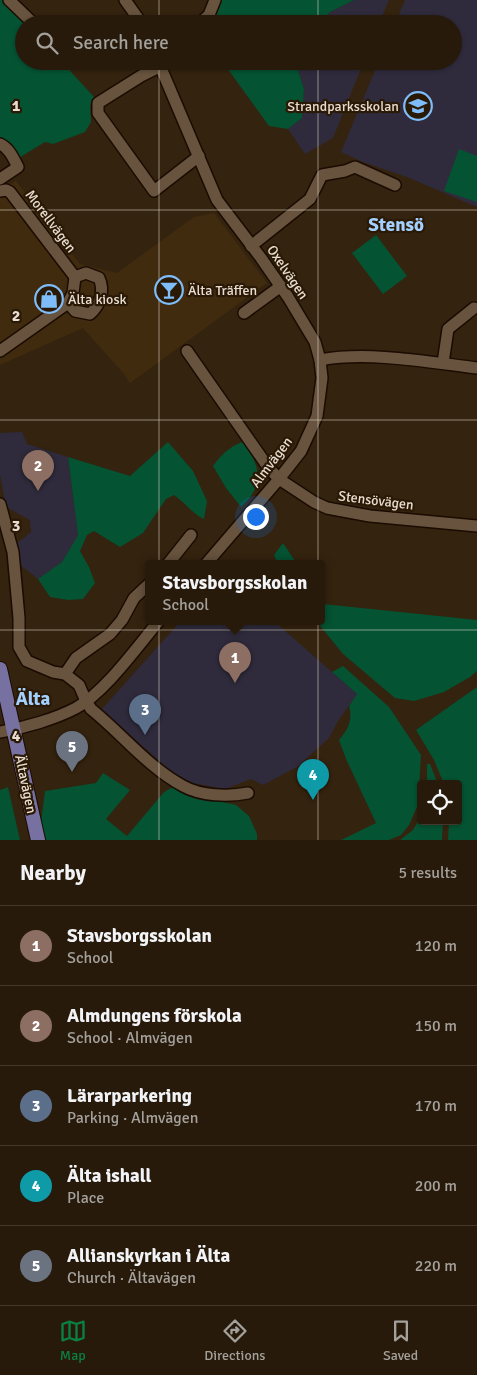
<!DOCTYPE html>
<html lang="en">
<head>
<meta charset="utf-8">
<style>
  :root { --surface:#271a0a; --page:#332718; --text:#f1f3f6; --muted:#a4a19c; --line:#43382b; --accent:#0b8043 }
  body { margin:0; font-family:Signika,sans-serif; background:var(--page); color:var(--text) }
  .controls { position:absolute; right:15px; bottom:15px; display:grid; overflow:hidden; border-radius:5px; box-shadow:0 1px 4px #0004 }
  .controls button { width:45px; height:45px; display:grid; place-items:center; padding:0; border:0; border-bottom:1px solid var(--line); background:var(--surface); color:var(--text); font:25px sans-serif }
  .you { position:absolute; left:255px; top:516px; width:18px; height:18px; margin:-12px; border:4px solid #fff; border-radius:50%; background:#1a73e8; box-shadow:0 0 0 8px #1a73e833 }
  .badge { display:grid; place-items:center; width:32px; height:32px; border-radius:50%; background:var(--accent); color:#fff; font-size:16px; font-weight:700 }
  .pin { position:absolute; translate:-50% -41px; filter:drop-shadow(0 1px 2px #0008) }
  .pin::after { content:''; position:absolute; top:26px; width:18px; height:15px; background:inherit; clip-path:polygon(0 0,100% 0,50% 100%) }
  .popup { position:absolute; left:145px; top:560px; width:180px; height:65px; box-sizing:border-box; display:grid; place-content:center; border-radius:5px; background:var(--surface); filter:drop-shadow(0 1px 4px #0005); font-size:16px; white-space:nowrap; color:var(--muted) }
  .popup b { font-size:19px; color:var(--text) }
  .popup::after { content:''; position:absolute; left:50%; top:100%; margin-left:-10px; border:10px solid transparent; border-top-color:var(--surface) }
  .list { margin:0; padding:0; list-style:none }
  h2 { display:flex; justify-content:space-between; align-items:center; height:65px; margin:0; padding:0 20px; font-size:21px }
  h2 small { font-size:16px; font-weight:400; color:var(--muted) }
  .list li { display:grid; grid-template-columns:32px 1fr auto; gap:15px; align-items:center; box-sizing:border-box; height:80px; padding:0 20px; border-top:1px solid var(--line) }
  .list b { display:block; font-size:19px; white-space:nowrap }
  .list p { margin:0; font-size:16px; white-space:nowrap; color:var(--muted) }
  .list em { font-size:16px; font-style:normal; color:var(--muted) }
  .icon { flex:none; width:28px; height:28px; fill:none; stroke:currentColor; stroke-width:2; stroke-linecap:round; stroke-linejoin:round }
  .map { position:relative; flex:none; width:477px; height:840px; overflow:hidden }
  .search { position:absolute; background:var(--surface); box-shadow:0 1px 4px #0004; left:15px; right:15px; top:15px; height:55px; display:flex; align-items:center; gap:12px; box-sizing:border-box; padding:0 18px; border-radius:28px; color:var(--muted); font-size:19px }
  .sheet { height:465px; background:var(--surface) }
  nav { display:flex; justify-content:space-around; align-items:center; box-sizing:border-box; height:70px; border-top:1px solid var(--line); background:var(--surface); font-size:14px; color:var(--muted) }
  nav a { display:grid; justify-items:center; gap:2px }
  nav .on { color:var(--accent) }
  .map>svg:first-child { display:block }
</style>
</head>
<body>
<div class="map">
<svg width="477" height="840" viewBox="0 0 477 840">
  <rect width="100%" height="100%" fill="#34230e"/>
  <polygon fill="#412b0f" points="16,181 80,264 117,273 194,217 214,213 267,283 130,383 124,374 83,328 0,365 0,191"/>
  <g fill="#2f2b3c">
    <polygon points="354,0 389,0 379,24 318,24 330,12"/>
    <polygon points="405,0 477,0 477,207 407,177 363,162 341,152 379,61 453,61 453,24 395,24"/>
    <polygon points="295,61 364,61 333,138 305,154 288,129 302,118 304,89"/>
    <polygon points="22,432 27,444 68,457 78,535 62,562 38,579 20,565 16,544 31,532 30,520 6,507 0,475 0,433"/>
    <polygon points="180,622 275,622 357,694 338,721 329,738 297,767 263,785 251,779 225,789 192,783 173,773 101,710"/>
  </g>
  <g fill="#045333">
    <polygon points="0,0 2,0 25,24 24,61 61,61 94,97 90,106 91,122 85,132 53,144 45,142 17,159 0,140"/>
    <path d="M221 0H354L330 12 318 24H206C214 18 219 10 221 0Z"/>
    <polygon points="222,61 295,61 304,89 302,118 288,129 269,126"/>
    <polygon points="459,149 477,156 477,202 444,191"/>
    <polygon points="376,235 407,276 383,294 352,253"/>
    <path d="M168 442 193 471 207 501 204 519C191 513 185 502 174 495L166 499 143 533 120 547 94 531 87 535 80 551 89 567 95 583 83 599 68 600 50 597 38 579 62 562 78 535 68 457 130 476Z"/>
    <path d="M242 442C254 455 263 474 254 491 251 497 246 502 241 507L226 488 213 466C221 455 229 447 242 442Z"/>
    <polygon points="283,543 297,564 278,564 274,555"/>
    <polygon points="321,601 323,604 477,620 477,671 470,677 444,692 414,701 395,698 343,654 317,622 321,622"/>
    <path d="M343 666 389 707 421 755 418 805 409 825 401 835 389 840H341L376 823 346 759 339 740C348 729 353 720 349 706L357 694 332 672Z"/>
    <polygon points="477,687 477,840 448,840 449,821 458,821 458,784 444,784 434,760 416,730"/>
    <polygon points="427,764 430,764 438,784 427,784"/>
    <polygon points="103,773 130,790 106,819 127,836 164,792 173,787 188,794 236,805 249,816 257,834 257,840 45,840 41,822 45,791 96,783"/>
    <polygon points="8,787 20,840 0,840 0,790"/>
    <polygon points="421,816 421,821 443,821 442,840 400,840 413,830"/>
  </g>
  <g fill="none" stroke-linecap="round" stroke-linejoin="round">
    <defs>
      <g id="minor">
        <polyline points="9,0 34,24"/>
        <polyline points="125,0 142,24"/>
        <polyline points="199,24 209,15 215,0"/>
        <polyline points="158,61 217,200 261,258 288,297 315,342 320,360 322,378 317,416 301,451 279,479 206,564"/>
        <polyline points="161,66 141,76 98,103 98,113 154,191 199,156"/>
        <path d="M0 144C10 149 13 158 18 167L0 179"/>
        <polyline points="0,191 6,190 10,192 75,277"/>
        <polyline points="251,246 310,199 322,175 345,171 355,167 395,185"/>
        <path d="M68 303 75 311 90 314C100 305 105 291 99 278L86 273 75 277"/>
        <polyline points="244,313 281,286"/>
        <polyline points="0,351 68,303 73,293 75,277"/>
        <polyline points="187,351 268,467 279,479 314,502 327,508 370,516 477,526"/>
        <path d="M320 360C368 351 428 362 477 368"/>
        <polyline points="443,363 448,329 474,308"/>
        <path d="M0 504 13 552 19 618V647L27 661 53 672 65 674 79 685 86 701 91 709C122 734 148 767 183 786 201 796 228 797 248 793"/>
        <polyline points="168,564 191,535"/>
        <polyline points="65,674 76,658 110,634 122,620 134,598 149,584"/>
        <path d="M0 732C24 728 55 719 76 708 105 692 137 647 158 622"/>
      </g>
      <polyline id="major" points="0,669 38,840"/>
    </defs>
    <use href="#minor" stroke="#1b0b00" stroke-width="14"/>
    <use href="#major" stroke="#1b0b00" stroke-width="16"/>
    <use href="#minor" stroke="#67533e" stroke-width="11"/>
    <use href="#major" stroke="#7771a1" stroke-width="14"/>
  </g>
  <path fill="none" stroke="#e8ddd0" stroke-width="1" stroke-opacity="0.55" d="M159 0V24M318 0V24M159 61V840M318 61V840M0 210H477M0 420H477M0 630H477"/>
  <defs>
    <symbol id="school-ring" viewBox="-11 -11 22 22"><circle r="9.5" fill="#2a1905" stroke="#7fbdfa" stroke-width="1.5"/><path d="M0-5L7-2L0 1L-7-2ZM-4 1L0 2.5L4 1V4Q0 6-4 4Z" fill="#7fbdfa"/></symbol>
    <symbol id="bar-ring" viewBox="-11 -11 22 22"><circle r="9.5" fill="#2a1905" stroke="#7fbdfa" stroke-width="1.5"/><path d="M-6-5H6L.8 .8V4.5H3.5V6h-7V4.5H-.8V.8Z" fill="#7fbdfa"/></symbol>
    <symbol id="shop-ring" viewBox="-11 -11 22 22"><circle r="9.5" fill="#2a1905" stroke="#7fbdfa" stroke-width="1.5"/><path d="M-5-2.5h2.3a2.7 3.5 0 0 1 5.4 0H5L5.5 6h-11ZM-1.5-2.5h3a1.5 2.3 0 0 0-3 0Z" fill="#7fbdfa"/></symbol>
  </defs>
  <g fill-rule="evenodd">
    <use href="#school-ring" x="402" y="90" width="32" height="32"/>
    <use href="#bar-ring" x="153" y="274" width="32" height="32"/>
    <use href="#shop-ring" x="33" y="283" width="32" height="32"/>
  </g>
  <g text-anchor="middle" stroke-width="4.5" stroke-linejoin="round" paint-order="stroke">
    <g font-size="14" fill="#e8ddd0" stroke="#2a1905" text-anchor="start">
      <text x="399" y="111" text-anchor="end">Strandparksskolan</text>
      <text x="188" y="295">Älta Träffen</text>
      <text x="68" y="304">Älta kiosk</text>
    </g>
    <g font-size="14" fill="#e8ddd0" stroke="#2a1905">
      <text transform="translate(51 221) rotate(53)" y="5">Morellvägen</text>
      <text transform="translate(288 272) rotate(56)" y="5">Oxelvägen</text>
      <text transform="translate(271 462) rotate(-53)" y="5">Almvägen</text>
      <text transform="translate(376 500) rotate(7)" y="5">Stensövägen</text>
      <text transform="translate(26 784) rotate(78)" y="5">Ältavägen</text>
    </g>
    <g font-size="19" font-weight="bold" fill="#a3d0fe" stroke="#2a1905">
      <text x="396" y="231">Stensö</text>
      <text x="33" y="705">Älta</text>
    </g>
  </g>
  <g font-size="16" text-anchor="middle" font-weight="bold" fill="#e8ddd0" stroke="#2a1905" stroke-width="4.5" stroke-linejoin="round" paint-order="stroke">
    <text x="16" y="111">1</text>
    <text x="16" y="321">2</text>
    <text x="16" y="531">3</text>
    <text x="16" y="741">4</text>
  </g>
</svg>
<div class="controls">
<button><svg class="icon" aria-label="locate" viewBox="0 0 24 24"><circle cx="12" cy="12" r="6"/><path d="M12 2v4M12 18v4M2 12h4M18 12h4"/></svg></button>
</div>
<div class="you"></div>
<div class="pin badge" style="left:235px;top:683px;background:#8d6e63">1</div>
<div class="popup"><b>Stavsborgsskolan</b>School</div>
<div class="pin badge" style="left:38px;top:491px;background:#8d6e63">2</div>
<div class="pin badge" style="left:145px;top:735px;background:#5c6f8a">3</div>
<div class="pin badge" style="left:313px;top:800px;background:#0f9aa8">4</div>
<div class="pin badge" style="left:72px;top:772px;background:#6b7280">5</div>
<div class="search"><svg class="icon" aria-label="search" viewBox="0 0 24 24"><circle cx="10" cy="10" r="6"/><path d="M15 15l6 6"/></svg>Search here</div>
</div>
<section class="sheet">
<h2>Nearby<small>5 results</small></h2>
<ul class="list">
<li><span class="badge" style="background:#8d6e63">1</span><div><b>Stavsborgsskolan</b><p>School</p></div><em>120 m</em></li>
<li><span class="badge" style="background:#8d6e63">2</span><div><b>Almdungens förskola</b><p>School · Almvägen</p></div><em>150 m</em></li>
<li><span class="badge" style="background:#5c6f8a">3</span><div><b>Lärarparkering</b><p>Parking · Almvägen</p></div><em>170 m</em></li>
<li><span class="badge" style="background:#0f9aa8">4</span><div><b>Älta ishall</b><p>Place</p></div><em>200 m</em></li>
<li><span class="badge" style="background:#6b7280">5</span><div><b>Allianskyrkan i Älta</b><p>Church · Ältavägen</p></div><em>220 m</em></li>
</ul>
</section>
<nav>
<a class="on"><svg class="icon" aria-label="map" viewBox="0 0 24 24"><path d="M3 6l6-2 6 2 6-2v14l-6 2-6-2-6 2zM9 4v14M15 6v14"/></svg>Map</a>
<a><svg class="icon" aria-label="directions" viewBox="0 0 24 24"><path d="M12 3l9 9-9 9-9-9zM9 14v-3h6M13 9l2 2-2 2"/></svg>Directions</a>
<a><svg class="icon" aria-label="saved" viewBox="0 0 24 24"><path d="M7 4h10v16l-5-4-5 4z"/></svg>Saved</a>
</nav>
</body>
</html>
